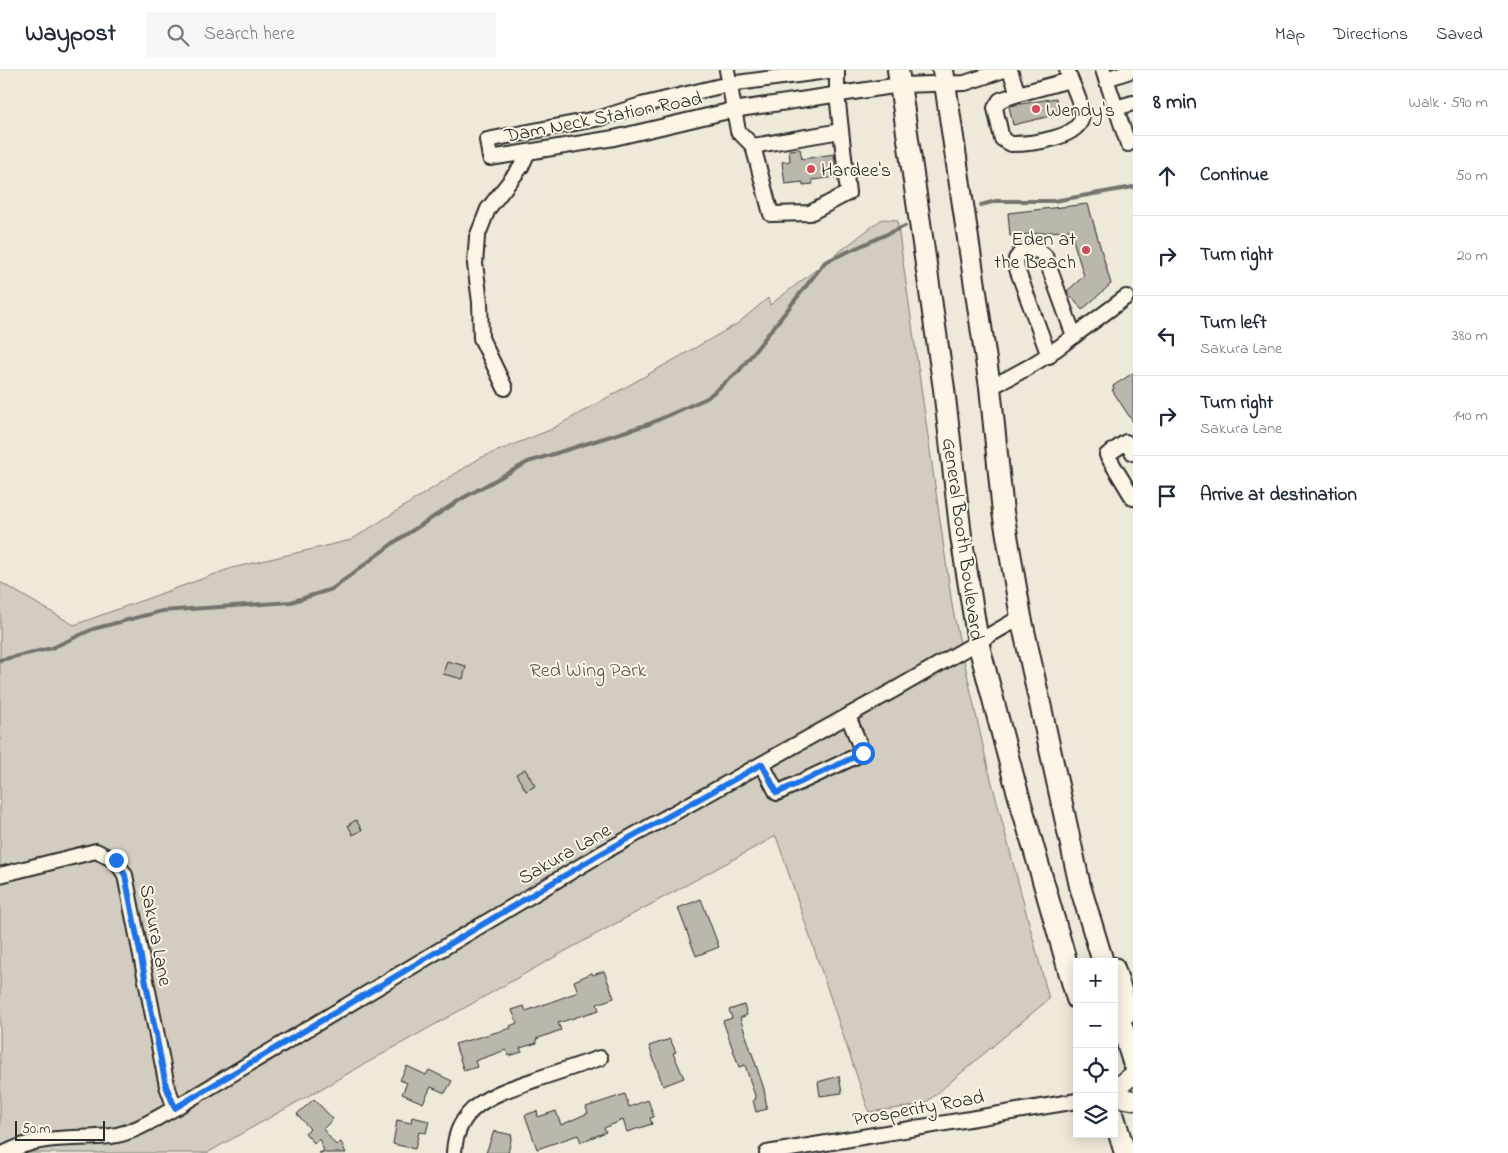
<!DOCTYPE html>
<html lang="en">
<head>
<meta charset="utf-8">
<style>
  :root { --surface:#fff; --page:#f6f6f7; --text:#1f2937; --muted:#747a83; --line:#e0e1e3 }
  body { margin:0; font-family:"Indie Flower",sans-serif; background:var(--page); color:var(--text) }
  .controls { position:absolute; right:15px; bottom:15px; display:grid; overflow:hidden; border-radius:0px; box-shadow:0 2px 12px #0003 }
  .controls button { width:45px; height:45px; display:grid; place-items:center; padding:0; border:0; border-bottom:1px solid var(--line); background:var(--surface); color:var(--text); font:25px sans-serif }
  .scale { position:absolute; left:15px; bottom:12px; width:90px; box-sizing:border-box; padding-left:5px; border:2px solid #2b2b2b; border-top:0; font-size:14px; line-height:18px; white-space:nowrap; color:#2b2b2b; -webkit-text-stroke:4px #fcf5e5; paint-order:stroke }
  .stop { position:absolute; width:15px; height:15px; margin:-11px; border:4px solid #1a73e8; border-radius:50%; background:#fff }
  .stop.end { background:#1a73e8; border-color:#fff; box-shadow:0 1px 5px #0008 }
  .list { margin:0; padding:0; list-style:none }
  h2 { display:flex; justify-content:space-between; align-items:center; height:65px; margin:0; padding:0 20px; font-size:21px }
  h2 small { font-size:16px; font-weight:400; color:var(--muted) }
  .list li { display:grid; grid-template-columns:32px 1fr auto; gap:15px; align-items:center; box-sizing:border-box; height:80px; padding:0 20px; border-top:1px solid var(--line) }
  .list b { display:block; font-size:19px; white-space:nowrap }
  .list p { margin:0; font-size:16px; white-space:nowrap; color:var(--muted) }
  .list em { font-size:16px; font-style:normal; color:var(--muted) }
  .icon { flex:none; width:28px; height:28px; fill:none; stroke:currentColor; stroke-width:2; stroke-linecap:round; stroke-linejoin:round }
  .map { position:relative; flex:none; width:1133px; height:1083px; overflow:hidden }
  header { display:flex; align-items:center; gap:30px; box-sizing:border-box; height:70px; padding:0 25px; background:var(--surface); border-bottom:1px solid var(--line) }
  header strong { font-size:24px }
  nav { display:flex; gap:28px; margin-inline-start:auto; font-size:18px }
  .search { width:350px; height:45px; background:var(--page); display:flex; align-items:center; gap:12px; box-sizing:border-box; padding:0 18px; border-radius:0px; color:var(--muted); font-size:19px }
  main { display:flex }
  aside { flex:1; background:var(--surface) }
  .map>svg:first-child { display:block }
</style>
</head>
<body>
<header>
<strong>Waypost</strong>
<div class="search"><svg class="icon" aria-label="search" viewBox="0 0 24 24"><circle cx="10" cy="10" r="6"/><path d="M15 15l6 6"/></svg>Search here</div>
<nav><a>Map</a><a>Directions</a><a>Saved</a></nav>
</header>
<main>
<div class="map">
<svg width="1133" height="1083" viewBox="0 0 1133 1083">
  <rect width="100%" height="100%" fill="#efe9da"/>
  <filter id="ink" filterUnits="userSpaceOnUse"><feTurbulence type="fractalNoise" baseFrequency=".02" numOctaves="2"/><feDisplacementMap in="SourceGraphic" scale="10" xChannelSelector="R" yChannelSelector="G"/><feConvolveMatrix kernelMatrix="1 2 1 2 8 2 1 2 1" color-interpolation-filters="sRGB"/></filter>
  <g filter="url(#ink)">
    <polygon fill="#d2cdc0" stroke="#7e7c76" points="882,149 897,150 953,541 987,694 1049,929 923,1035 869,1042 776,766 560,884 207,1083 0,1083 0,512 74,555 232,498 351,470 480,388 550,360 737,254 768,228 770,235"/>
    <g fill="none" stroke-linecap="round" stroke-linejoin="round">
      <g stroke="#75736d" stroke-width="4">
        <polyline points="981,135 996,131 1054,131 1133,117"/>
        <polyline points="0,590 52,578 93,559 162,541 291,532 332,519 396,471 463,428 528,392 649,354 707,328 739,301 825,192 905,156"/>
      </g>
    </g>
    <g fill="#bcb7ac" stroke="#2b2b2b">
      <polygon points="1056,28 1059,44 1013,55 1009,36"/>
      <polygon points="800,79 802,89 834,84 837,107 812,110 813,114 803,115 803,112 785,114 782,92 790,91 789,80"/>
      <polygon points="1088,134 1111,214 1082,240 1067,221 1084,206 1070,160 1010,166 1008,143"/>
      <polygon points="1133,303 1133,352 1112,320 1114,319 1113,316"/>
      <polygon points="447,591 466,596 463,609 443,604"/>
      <polygon points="525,699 535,716 526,721 516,704"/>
      <polygon points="356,750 362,760 353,765 348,755"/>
      <polygon points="701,829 719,877 696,886 678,838"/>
      <polygon points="604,901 614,928 597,934 599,940 558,953 561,960 536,969 537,973 520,978 522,982 509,986 506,980 475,991 477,997 464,1001 455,974 511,958 510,956 517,953 512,940 524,936 526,941 578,922 574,911 592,903 593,905"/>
      <polygon points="744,935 747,945 740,948 764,1019 767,1039 756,1042 753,1030 756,1029 745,995 739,997 723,951 732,948 729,940"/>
      <polygon points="670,969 676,982 673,983 684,1008 663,1016 649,976"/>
      <polygon points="407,996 426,1005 429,1000 452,1011 445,1023 431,1017 423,1033 402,1024 407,1013 400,1010"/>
      <polygon points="839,1006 842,1023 820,1026 818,1012"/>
      <polygon points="625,1024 629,1037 648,1030 654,1047 650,1048 652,1054 627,1062 623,1050 604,1058 606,1062 581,1072 578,1065 537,1079 525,1045 537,1041 538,1047 556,1041 561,1055 588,1043 586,1037"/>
      <polygon points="314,1029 333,1049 323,1059 336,1075 341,1072 346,1083 319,1083 324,1081 319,1069 314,1073 305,1063 310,1059 297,1044"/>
      <polygon points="412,1047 429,1051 426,1063 419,1062 415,1079 393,1074 397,1050 411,1053"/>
      <polygon points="494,1061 512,1065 508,1083 486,1083"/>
    </g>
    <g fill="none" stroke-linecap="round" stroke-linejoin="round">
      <defs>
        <g id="minor">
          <polyline points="727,0 738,61 753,76 771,144 810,143 848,123 837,24 837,0"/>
          <polyline points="835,0 729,14 641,35 601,48 487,70 490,88 614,68 733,40 900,15 965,13 1004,0"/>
          <path d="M1010 0 1018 24 1000 30 995 38 1002 69 1011 74C1029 74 1081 69 1082 45 1083 35 1070 10 1067 0"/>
          <polyline points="1103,0 1116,38 1133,33"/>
          <polyline points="1106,9 1133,0"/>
          <polyline points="1018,24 1070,10"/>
          <polyline points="1116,38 1128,74"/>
          <polyline points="753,76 841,61"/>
          <polyline points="1074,266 1126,227"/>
          <path d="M990 317C1021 303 1047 287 1074 266L1045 186 1038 180 1021 182 1016 189 1017 199 1049 286"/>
          <polyline points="505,318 481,268 480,232 475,194 477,167 488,139 521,97 528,82"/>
          <polyline points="1133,383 1126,372 1107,385 1133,428"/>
          <polyline points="762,694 777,723 863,683 848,646"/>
          <polyline points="0,805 96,781 116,791 125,805 167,1016 175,1038"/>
          <path d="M5 1083C41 1064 72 1070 111 1066 134 1063 155 1049 175 1038L604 782 894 620 1021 547"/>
          <path d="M454 1083C456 1033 498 1023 537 1009 558 1002 579 995 600 988"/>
          <polyline points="767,1083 1077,1031"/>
        </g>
        <g id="major">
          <polyline points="1114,1020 1133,1005"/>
          <polyline points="1114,1027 1133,1030"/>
        </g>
        <g id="highway">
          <polyline points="898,0 944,319 961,466 978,572 1015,713 1077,929"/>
          <polyline points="943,0 990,317 1003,442 1021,547 1080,816 1103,892"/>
          <polyline points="1114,898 1128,942"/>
          <polyline points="1114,930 1133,992"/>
          <polyline points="1114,1047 1125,1083"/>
        </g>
      </defs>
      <use href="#minor" stroke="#2b2b2b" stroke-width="18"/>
      <use href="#major" stroke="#2b2b2b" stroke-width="21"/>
      <use href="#highway" stroke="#2b2b2b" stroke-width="24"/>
      <use href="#minor" stroke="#fcf5e5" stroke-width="14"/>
      <use href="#major" stroke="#fcf5e5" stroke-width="18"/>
      <use href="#highway" stroke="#fcf5e5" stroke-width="20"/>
    </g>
  </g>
  <g fill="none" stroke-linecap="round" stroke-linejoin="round" filter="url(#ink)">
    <polyline stroke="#1a73e8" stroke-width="6" points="116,790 125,805 166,1016 175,1038 604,782 762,694 777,723 863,683"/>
  </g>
  <g fill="#d1495b" stroke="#fcf5e5" stroke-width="2">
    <circle cx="1036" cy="39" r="5"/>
    <circle cx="811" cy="99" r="5"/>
    <circle cx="1086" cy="180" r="5"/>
  </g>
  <g text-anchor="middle" stroke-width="4" stroke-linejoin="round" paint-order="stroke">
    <g font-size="20" fill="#2b2b2b" stroke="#fcf5e5" text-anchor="start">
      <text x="1046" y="46">Wendy's</text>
      <text x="821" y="106">Hardee's</text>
      <text x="1076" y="175" text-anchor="end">Eden at<tspan x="1076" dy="23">the Beach</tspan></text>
    </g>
    <g font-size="20" fill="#2b2b2b" stroke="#fcf5e5">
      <text transform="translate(603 46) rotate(-11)" y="7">Dam Neck Station Road</text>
      <text transform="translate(964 469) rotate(82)" y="7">General Booth Boulevard</text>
      <text transform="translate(564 783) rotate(-30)" y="7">Sakura Lane</text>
      <text transform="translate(157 865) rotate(79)" y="7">Sakura Lane</text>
      <text transform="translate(918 1037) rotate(-10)" y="7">Prosperity Road</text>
    </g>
    <g font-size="20" fill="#555450" stroke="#fcf5e5">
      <text x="588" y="606">Red Wing Park</text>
    </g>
  </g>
</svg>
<div class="controls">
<button>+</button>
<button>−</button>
<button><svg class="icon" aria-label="locate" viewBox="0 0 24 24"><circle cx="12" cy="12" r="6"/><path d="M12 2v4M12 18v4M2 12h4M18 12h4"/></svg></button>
<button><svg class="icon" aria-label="layers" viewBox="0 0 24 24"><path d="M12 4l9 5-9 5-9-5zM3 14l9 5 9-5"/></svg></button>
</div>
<div class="scale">50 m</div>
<div class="stop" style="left:863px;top:683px"></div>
<div class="stop end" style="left:116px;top:790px"></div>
</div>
<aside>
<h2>8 min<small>Walk · 590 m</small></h2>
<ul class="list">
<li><svg class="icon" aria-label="ahead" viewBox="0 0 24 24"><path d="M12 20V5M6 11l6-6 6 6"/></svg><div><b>Continue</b></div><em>50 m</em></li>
<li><svg class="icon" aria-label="right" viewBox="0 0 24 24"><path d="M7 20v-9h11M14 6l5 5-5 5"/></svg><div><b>Turn right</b></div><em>20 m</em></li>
<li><svg class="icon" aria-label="left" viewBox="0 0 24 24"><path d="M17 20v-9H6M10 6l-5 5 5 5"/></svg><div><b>Turn left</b><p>Sakura Lane</p></div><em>380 m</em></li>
<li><svg class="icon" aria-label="right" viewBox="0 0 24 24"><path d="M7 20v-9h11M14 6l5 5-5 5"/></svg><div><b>Turn right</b><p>Sakura Lane</p></div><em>140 m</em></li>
<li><svg class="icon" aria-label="arrive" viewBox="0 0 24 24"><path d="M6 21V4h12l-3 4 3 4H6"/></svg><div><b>Arrive at destination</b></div></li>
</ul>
</aside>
</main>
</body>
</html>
